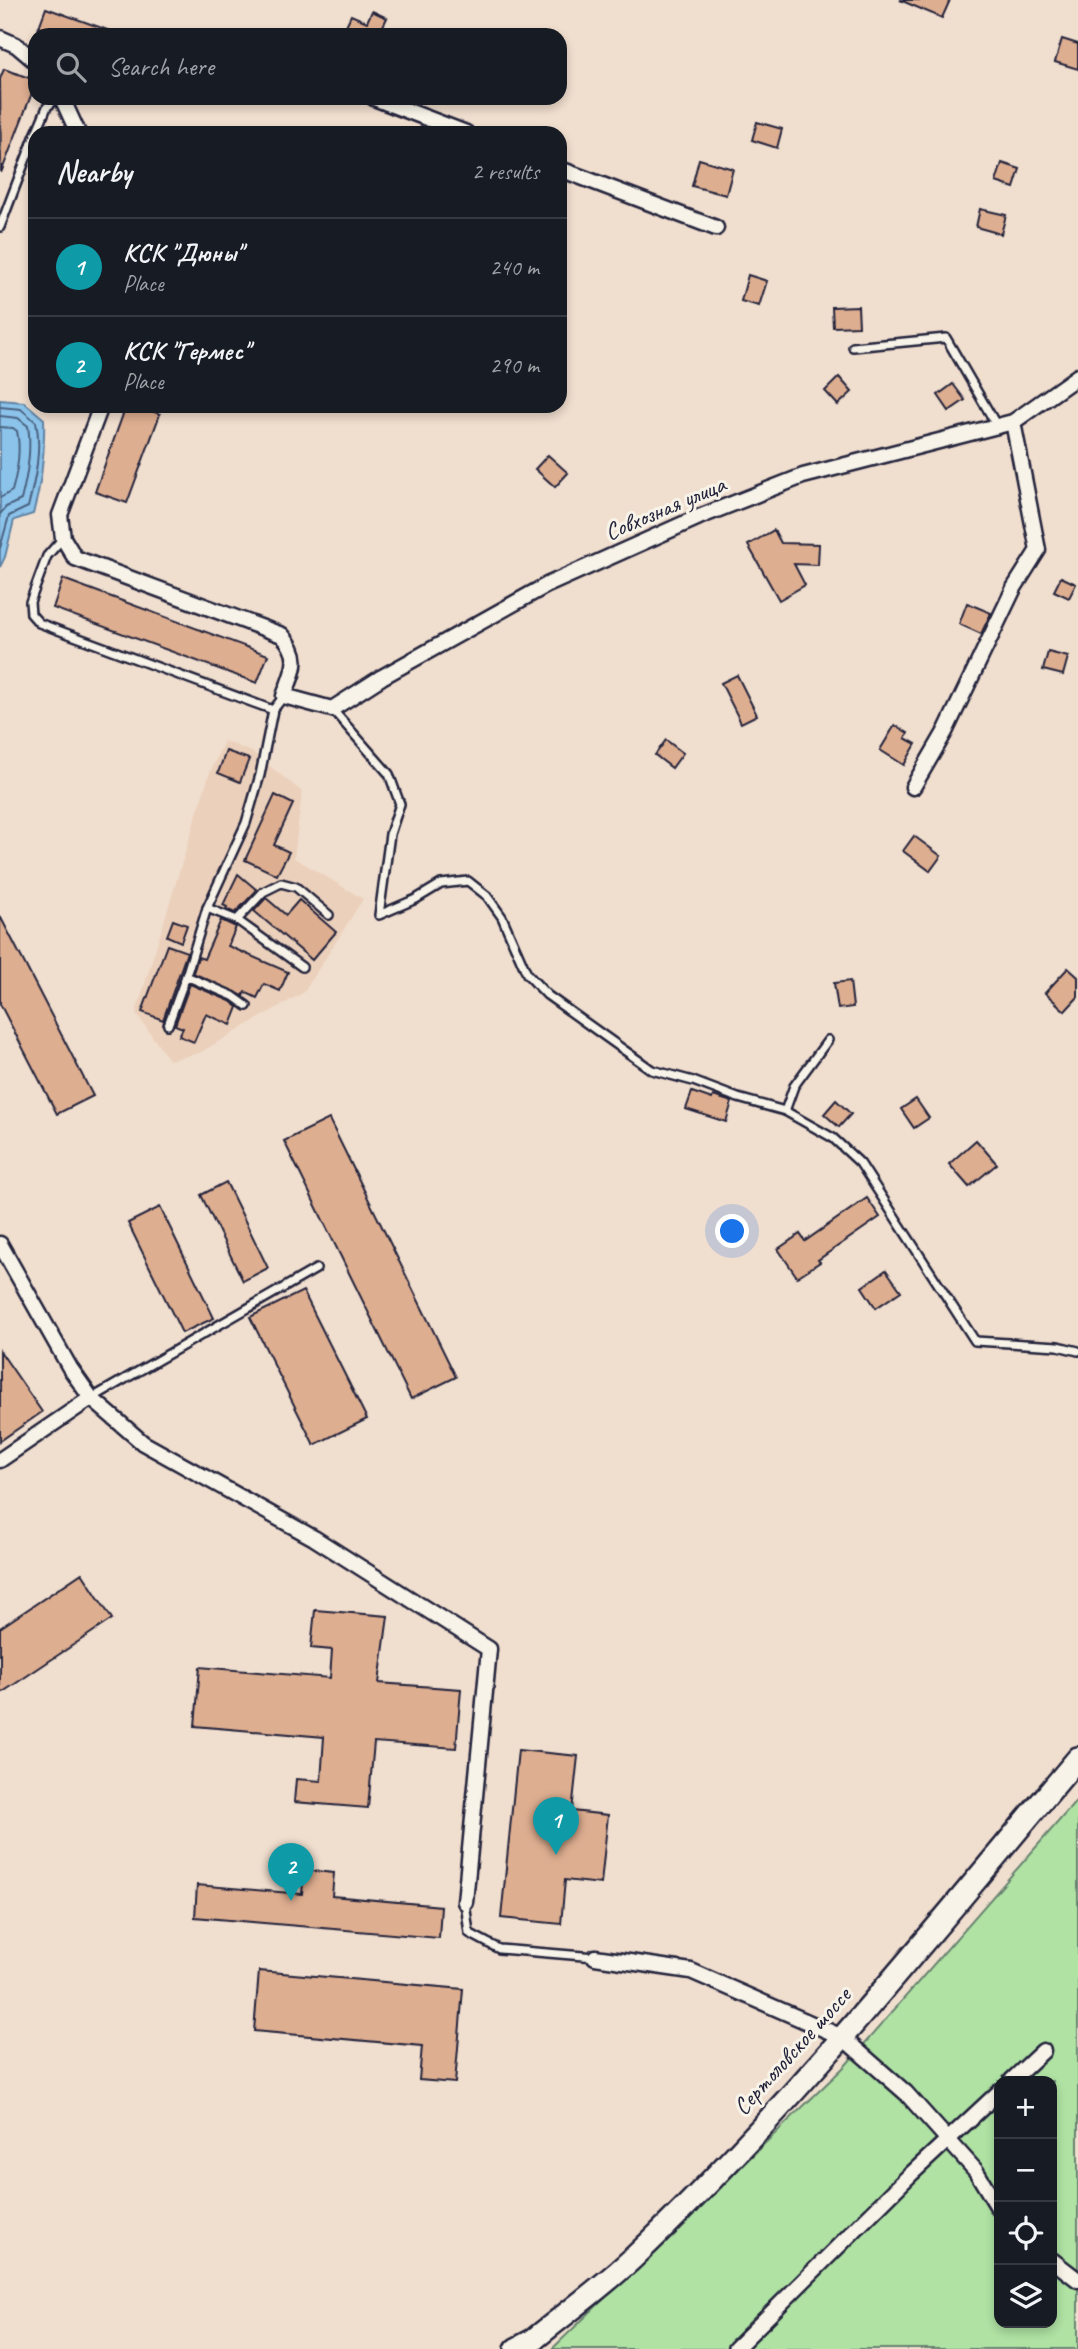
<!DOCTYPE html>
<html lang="en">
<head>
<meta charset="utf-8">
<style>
  :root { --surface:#171b24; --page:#242831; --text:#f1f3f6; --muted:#9ea1a6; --line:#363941; --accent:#c8321e }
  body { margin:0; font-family:Caveat,sans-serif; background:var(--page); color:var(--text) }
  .controls { position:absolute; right:21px; bottom:21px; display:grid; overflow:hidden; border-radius:14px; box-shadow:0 4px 10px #0003 }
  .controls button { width:63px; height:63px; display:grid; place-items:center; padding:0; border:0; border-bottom:2px solid var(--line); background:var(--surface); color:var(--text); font:35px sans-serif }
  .you { position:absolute; left:733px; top:1232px; width:24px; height:24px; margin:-18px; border:5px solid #fff; border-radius:50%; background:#1a73e8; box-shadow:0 0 0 10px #1a73e833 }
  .badge { display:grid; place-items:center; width:46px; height:46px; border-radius:50%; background:var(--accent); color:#fff; font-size:23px; font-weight:700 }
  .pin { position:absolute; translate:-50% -58px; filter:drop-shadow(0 2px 4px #0008) }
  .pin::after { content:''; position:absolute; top:37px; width:24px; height:21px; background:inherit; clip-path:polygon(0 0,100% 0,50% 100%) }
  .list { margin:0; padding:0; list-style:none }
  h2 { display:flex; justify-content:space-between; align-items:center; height:91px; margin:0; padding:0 28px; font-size:30px }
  h2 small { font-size:23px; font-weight:400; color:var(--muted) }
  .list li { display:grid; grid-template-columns:46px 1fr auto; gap:21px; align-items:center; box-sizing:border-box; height:98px; padding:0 28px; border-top:2px solid var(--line) }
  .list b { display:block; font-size:26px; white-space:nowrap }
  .list p { margin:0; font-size:23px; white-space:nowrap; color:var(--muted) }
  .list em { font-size:23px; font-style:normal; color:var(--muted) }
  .icon { flex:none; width:38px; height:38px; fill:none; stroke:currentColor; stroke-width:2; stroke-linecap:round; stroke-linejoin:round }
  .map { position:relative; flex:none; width:1078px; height:2349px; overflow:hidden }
  .search { position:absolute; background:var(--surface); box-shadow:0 4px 10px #0003; left:28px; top:28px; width:539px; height:77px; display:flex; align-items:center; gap:18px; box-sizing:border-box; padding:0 24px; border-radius:21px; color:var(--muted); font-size:26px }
  .panel { position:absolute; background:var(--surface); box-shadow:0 4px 10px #0003; left:28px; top:126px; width:539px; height:287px; border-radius:21px }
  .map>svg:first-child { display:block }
</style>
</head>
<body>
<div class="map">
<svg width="1078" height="2349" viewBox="0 0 1078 2349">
  <rect width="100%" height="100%" fill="#f0dece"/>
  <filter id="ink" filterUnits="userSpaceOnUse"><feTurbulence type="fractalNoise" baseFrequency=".0143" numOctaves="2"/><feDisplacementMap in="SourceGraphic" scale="14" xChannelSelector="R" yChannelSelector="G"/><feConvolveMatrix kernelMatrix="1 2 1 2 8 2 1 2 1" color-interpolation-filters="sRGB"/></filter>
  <g filter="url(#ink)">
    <polygon fill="#ebd0bb" points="224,741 252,752 302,792 294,858 363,899 304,992 199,1053 169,1060 136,1013 209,775"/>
    <path fill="#afe2a3" stroke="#68826f" stroke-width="2" fill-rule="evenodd" d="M1078 1799V2349H552L845 2066ZM999 2081H1052V2323H999Z"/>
    <path fill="#8bc3ea" stroke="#6183a4" stroke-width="2" d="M0 400 24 402 44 419C45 452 42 482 33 514L14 520 5 557 0 567Z"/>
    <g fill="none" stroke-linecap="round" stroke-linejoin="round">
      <g stroke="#4c6281" stroke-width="2">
        <path d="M0 407 21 409 36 422C42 449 35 480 28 507L9 516 0 548"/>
        <path d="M0 416 18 418 28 426C32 450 27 477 21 500L6 507 0 514"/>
        <path d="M0 427 13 428 17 431C21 450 17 473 12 491L0 498"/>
      </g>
    </g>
    <g fill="#deae90" stroke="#22223b" stroke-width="2">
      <polygon points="900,0 950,0 942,18"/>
      <polygon points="46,8 116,33 115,35 36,35"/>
      <polygon points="372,11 387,18 382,28 397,35 356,35 344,30 351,15 367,22"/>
      <polygon points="1062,39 1078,44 1078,69 1055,62"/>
      <polygon points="4,69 35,80 35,85 1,173 0,79"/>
      <polygon points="757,122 782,129 777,148 752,140"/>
      <polygon points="699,159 733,169 726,195 692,186"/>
      <polygon points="1002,163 1020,169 1014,188 996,182"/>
      <polygon points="980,209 1006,215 1001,234 976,227"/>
      <polygon points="748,275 767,281 759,306 741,301"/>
      <polygon points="858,306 859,326 833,327 832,307"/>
      <polygon points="839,377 852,392 838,405 825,391"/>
      <polygon points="953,384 965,400 949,411 938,395"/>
      <polygon points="126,406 138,406 160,414 127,503 95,492"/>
      <polygon points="548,455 568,473 555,487 535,469"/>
      <polygon points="774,530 781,543 819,544 818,565 794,564 805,585 779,600 748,545"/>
      <polygon points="1061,577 1076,584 1069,598 1054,591"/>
      <polygon points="63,579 268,655 257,683 53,608"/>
      <polygon points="967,603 991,613 981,634 959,624"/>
      <polygon points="1048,652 1068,657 1063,675 1043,670"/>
      <polygon points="737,675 757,715 741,723 721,683"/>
      <polygon points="895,725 908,733 905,738 916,744 904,765 880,750"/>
      <polygon points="666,740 683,753 672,768 655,755"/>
      <polygon points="226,751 249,759 240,782 218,773"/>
      <polygon points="275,795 293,804 274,845 289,852 277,875 245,860"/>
      <polygon points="914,836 941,856 930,871 903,851"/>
      <polygon points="238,874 257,890 235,913 226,909 227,907 223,905"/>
      <polygon points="266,898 286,915 299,900 336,932 312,960 254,911"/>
      <polygon points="0,916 93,1096 57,1114 0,1004"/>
      <polygon points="173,920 187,925 181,942 167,936"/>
      <polygon points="221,920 236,927 228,946 288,972 280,991 264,984 257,998 245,992 243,996 193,973 198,957 204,959"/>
      <polygon points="167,945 187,952 163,1020 142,1012"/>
      <polygon points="1068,968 1078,977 1078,997 1065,1011 1045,993"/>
      <polygon points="850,981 853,1007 838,1009 834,983"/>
      <polygon points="190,984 230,1001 238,1007 231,1025 206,1014 194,1042 179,1036 183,1028 175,1025"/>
      <polygon points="692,1092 712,1099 713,1096 732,1102 726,1122 686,1109"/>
      <polygon points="916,1099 929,1118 914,1128 901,1109"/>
      <polygon points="836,1100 851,1114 839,1127 824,1114"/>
      <polygon points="329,1119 456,1377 411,1399 284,1141"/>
      <polygon points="976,1140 997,1164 969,1187 949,1164"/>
      <polygon points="226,1182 268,1268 243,1281 201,1195"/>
      <polygon points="867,1198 880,1217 818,1260 820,1262 797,1277 778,1249 800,1234 805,1241"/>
      <polygon points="160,1207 214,1318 182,1333 128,1223"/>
      <polygon points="886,1270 901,1291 876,1308 862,1287"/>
      <polygon points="303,1291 367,1419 314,1445 250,1317"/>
      <polygon points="0,1351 42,1412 0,1441"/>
      <polygon points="82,1573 112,1619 0,1694 0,1628"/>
      <polygon points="315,1610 388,1616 379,1683 461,1689 456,1748 374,1742 368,1808 294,1802 296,1779 321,1781 324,1737 195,1726 200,1667 330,1678 332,1650 311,1648"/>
      <polygon points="518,1750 578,1756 572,1811 608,1815 601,1884 565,1880 561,1924 501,1918"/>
      <polygon points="304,1870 334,1873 332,1896 441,1906 439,1938 195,1917 197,1885 302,1894"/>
      <polygon points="259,1971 463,1989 455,2083 419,2080 422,2046 254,2031"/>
    </g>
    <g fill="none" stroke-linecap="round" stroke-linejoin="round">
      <defs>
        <g id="service">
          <polyline points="36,133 47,107 57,98"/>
          <polyline points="0,227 35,135"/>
          <polyline points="853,347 946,338 997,426"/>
          <polyline points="63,538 47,556 30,602 31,614 39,623 273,710 284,696"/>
          <polyline points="332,709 389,774 400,804 390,834 379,915 416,899 441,884 468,881 487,896 502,917 527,974 547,995 652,1070 693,1081 738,1098 785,1111"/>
          <polyline points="207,908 237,920 302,967"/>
          <polyline points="237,920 263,892 281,883 296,887 329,915"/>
          <polyline points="186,976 233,996 247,1006"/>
          <polyline points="168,1025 186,976 207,908 246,823 260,775 273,710"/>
          <polyline points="828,1040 794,1086 785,1111 833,1138 860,1163 975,1341 1058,1346 1078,1351"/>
          <polyline points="92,1398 316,1269"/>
          <polyline points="465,1902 469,1933 499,1949 595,1957"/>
        </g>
        <g id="minor">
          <polyline points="0,38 16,45 35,61"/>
          <polyline points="62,98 78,133"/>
          <polyline points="374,98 466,133"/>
          <polyline points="560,169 716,228"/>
          <path d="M101 406 60 515 63 538 75 558 282 635C303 657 293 671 284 696L332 709 382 677 547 585 699 517 803 476 1013 422 1078 376"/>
          <polyline points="913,787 945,732 1014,588 1038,550 1013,422"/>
          <polyline points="0,1244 70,1368 91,1398 143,1443 314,1538 489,1649 465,1902"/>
          <polyline points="0,1460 91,1398"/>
          <polyline points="595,1957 691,1971 842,2037 906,2093 976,2171 999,2209"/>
          <polyline points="1011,2081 1043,2051"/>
          <polyline points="1052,2260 1078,2280"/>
          <polyline points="735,2349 910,2175 999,2092"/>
        </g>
        <path id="secondary" d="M516 2349 533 2340C566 2313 601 2288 632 2259 794 2105 934 1929 1078 1758"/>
      </defs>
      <use href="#service" stroke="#22223b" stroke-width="12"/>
      <use href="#minor" stroke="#22223b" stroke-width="19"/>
      <use href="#secondary" stroke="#22223b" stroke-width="26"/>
      <use href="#service" stroke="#f7f3e8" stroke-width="7"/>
      <use href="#minor" stroke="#f7f3e8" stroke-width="14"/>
      <use href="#secondary" stroke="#f7f3e8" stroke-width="21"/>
    </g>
  </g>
  <g text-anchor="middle" stroke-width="6" stroke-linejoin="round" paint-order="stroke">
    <g font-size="24" fill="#22223b" stroke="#f7f3e8">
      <text transform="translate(665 508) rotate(-23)" y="8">Совхозная улица</text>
      <text transform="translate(792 2051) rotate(-48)" y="8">Сертоловское шоссе</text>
    </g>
  </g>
</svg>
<div class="controls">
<button>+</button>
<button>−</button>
<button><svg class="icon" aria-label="locate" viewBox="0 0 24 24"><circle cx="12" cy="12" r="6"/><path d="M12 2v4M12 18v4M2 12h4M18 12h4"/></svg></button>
<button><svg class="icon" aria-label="layers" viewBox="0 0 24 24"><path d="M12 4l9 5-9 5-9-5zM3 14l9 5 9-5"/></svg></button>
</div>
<div class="you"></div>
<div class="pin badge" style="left:556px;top:1855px;background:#0f9aa8">1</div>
<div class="pin badge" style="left:291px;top:1901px;background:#0f9aa8">2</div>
<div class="search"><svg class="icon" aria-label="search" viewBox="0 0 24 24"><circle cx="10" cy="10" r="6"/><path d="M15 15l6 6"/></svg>Search here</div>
<section class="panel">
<h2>Nearby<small>2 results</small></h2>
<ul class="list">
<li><span class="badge" style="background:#0f9aa8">1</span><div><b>КСК &quot;Дюны&quot;</b><p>Place</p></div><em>240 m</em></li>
<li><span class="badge" style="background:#0f9aa8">2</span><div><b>КСК &quot;Гермес&quot;</b><p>Place</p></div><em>290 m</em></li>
</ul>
</section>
</div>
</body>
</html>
